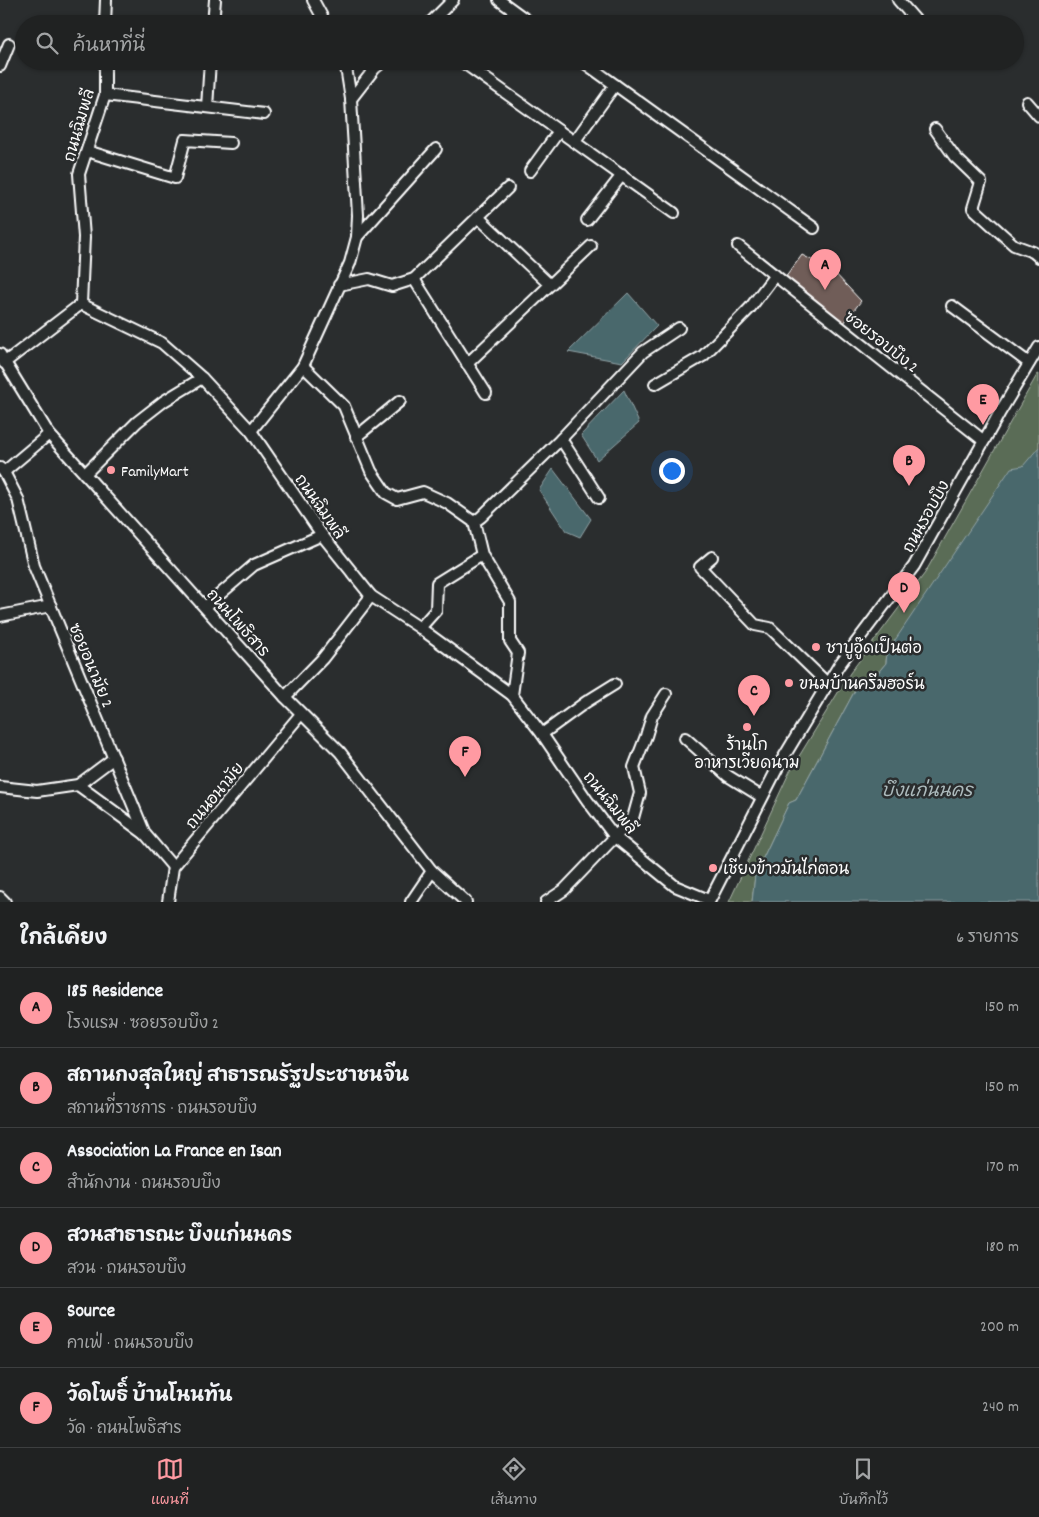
<!DOCTYPE html>
<html lang="th">
<head>
<meta charset="utf-8">
<style>
  :root { --surface:#202222; --page:#2d2f2f; --text:#f1f3f6; --muted:#a2a4a5; --line:#3d3f40; --accent:#ff9aa2 }
  body { margin:0; font-family:Dekko,"Playpen Sans Thai",sans-serif; background:var(--page); color:var(--text) }
  .you { position:absolute; left:671px; top:470px; width:18px; height:18px; margin:-12px; border:4px solid #fff; border-radius:50%; background:#1a73e8; box-shadow:0 0 0 8px #1a73e833 }
  .badge { display:grid; place-items:center; width:32px; height:32px; border-radius:50%; background:var(--accent); color:#111; font-size:16px; font-weight:700 }
  .pin { position:absolute; translate:-50% -41px; filter:drop-shadow(0 1px 2px #0008) }
  .pin::after { content:''; position:absolute; top:26px; width:18px; height:15px; background:inherit; clip-path:polygon(0 0,100% 0,50% 100%) }
  .list { margin:0; padding:0; list-style:none }
  h2 { display:flex; justify-content:space-between; align-items:center; height:65px; margin:0; padding:0 20px; font-size:21px }
  h2 small { font-size:16px; font-weight:400; color:var(--muted) }
  .list li { display:grid; grid-template-columns:32px 1fr auto; gap:15px; align-items:center; box-sizing:border-box; height:80px; padding:0 20px; border-top:1px solid var(--line) }
  .list b { display:block; font-size:19px; white-space:nowrap }
  .list p { margin:0; font-size:16px; white-space:nowrap; color:var(--muted) }
  .list em { font-size:16px; font-style:normal; color:var(--muted) }
  .icon { flex:none; width:28px; height:28px; fill:none; stroke:currentColor; stroke-width:2; stroke-linecap:round; stroke-linejoin:round }
  .map { position:relative; flex:none; width:1039px; height:902px; overflow:hidden }
  .search { position:absolute; background:var(--surface); box-shadow:0 1px 4px #0004; left:15px; right:15px; top:15px; height:55px; display:flex; align-items:center; gap:12px; box-sizing:border-box; padding:0 18px; border-radius:28px; color:var(--muted); font-size:19px }
  .sheet { height:545px; background:var(--surface) }
  nav { display:flex; justify-content:space-around; align-items:center; box-sizing:border-box; height:70px; border-top:1px solid var(--line); background:var(--surface); font-size:14px; color:var(--muted) }
  nav a { display:grid; justify-items:center; gap:2px }
  nav .on { color:var(--accent) }
  .map>svg:first-child { display:block }
</style>
</head>
<body>
<div class="map">
<svg width="1039" height="902" viewBox="0 0 1039 902">
  <rect width="100%" height="100%" fill="#2a2d2e"/>
  <filter id="ink" filterUnits="userSpaceOnUse"><feTurbulence type="fractalNoise" baseFrequency=".02" numOctaves="2"/><feDisplacementMap in="SourceGraphic" scale="10" xChannelSelector="R" yChannelSelector="G"/><feConvolveMatrix kernelMatrix="1 2 1 2 8 2 1 2 1" color-interpolation-filters="sRGB"/></filter>
  <g filter="url(#ink)">
    <polygon fill="#5a6c56" stroke="#acb6aa" points="1039,374 1039,447 887,652 886,663 871,681 859,683 796,800 789,803 755,875 752,902 729,902 790,771 850,673 925,573 1037,375"/>
    <g fill="#49676c" stroke="#92a4a7">
      <polygon points="628,293 657,326 622,362 568,352"/>
      <polygon points="624,390 639,423 597,460 581,435"/>
      <polygon points="1039,447 1039,902 752,902 755,875 789,803 796,800 859,683 871,681 886,663 887,652 1011,468 1023,466"/>
      <polygon points="553,469 591,519 580,537 566,531 539,490"/>
    </g>
    <polygon fill="#6f5d58" stroke="#fff" points="802,255 833,271 861,301 844,323 785,278"/>
    <g fill="none" stroke-linecap="round" stroke-linejoin="round">
      <defs>
        <g id="minor">
          <polyline points="313,0 326,24"/>
          <polyline points="499,0 532,24"/>
          <polyline points="898,0 919,24"/>
          <polyline points="105,24 106,0"/>
          <polyline points="213,24 215,0"/>
          <polyline points="429,24 453,0"/>
          <polyline points="105,61 105,95 79,174 84,237 81,304 162,343 202,378 251,431 322,535 371,596 420,628 512,695 542,734 587,800 615,837 675,886 709,900"/>
          <polyline points="461,61 674,213"/>
          <polyline points="582,61 814,228"/>
          <polyline points="0,66 9,44"/>
          <polyline points="105,95 264,114"/>
          <polyline points="351,99 375,68 384,61"/>
          <polyline points="1027,102 1039,116"/>
          <polyline points="207,107 210,61"/>
          <polyline points="935,129 955,157 981,182 973,208 1014,245 1033,252 1039,257"/>
          <polyline points="574,142 615,85"/>
          <polyline points="87,151 175,178 185,140 231,143"/>
          <polyline points="530,171 559,131"/>
          <polyline points="478,217 550,285"/>
          <polyline points="587,220 622,175"/>
          <polyline points="357,237 436,149"/>
          <polyline points="738,246 984,441"/>
          <polyline points="414,279 486,393"/>
          <polyline points="339,285 369,279 392,286 414,279 508,188"/>
          <polyline points="952,306 1029,363"/>
          <polyline points="0,354 49,434 85,474 285,697 340,752 432,871 466,902"/>
          <polyline points="4,363 81,304"/>
          <polyline points="467,364 591,246"/>
          <polyline points="303,366 344,406 371,471 386,493 397,499 423,492 447,503 474,522 482,555 510,602 510,641 518,653 512,695"/>
          <polyline points="655,384 703,356 750,308 775,275"/>
          <polyline points="251,431 303,366 350,263 357,237 358,215 351,99 345,61"/>
          <polyline points="356,437 400,401"/>
          <polyline points="561,439 599,498"/>
          <polyline points="0,468 4,472 18,499 34,566 145,834 173,867"/>
          <polyline points="4,472 49,434"/>
          <polyline points="85,474 137,422 164,401 202,378"/>
          <polyline points="474,522 481,517 561,439 643,352 679,328"/>
          <polyline points="712,557 700,567 755,625 770,628 828,684"/>
          <polyline points="205,607 254,565 322,535"/>
          <polyline points="0,616 51,606"/>
          <polyline points="420,628 436,610 437,583 482,555"/>
          <polyline points="285,697 323,658 371,596"/>
          <polyline points="542,734 586,702 615,684"/>
          <polyline points="685,738 728,776 762,797"/>
          <polyline points="78,785 145,834"/>
          <polyline points="0,787 37,791 78,785 114,758"/>
          <polyline points="0,897 5,902"/>
          <polyline points="168,902 173,867 301,714"/>
          <polyline points="411,902 432,871"/>
          <polyline points="546,902 564,890 633,818 640,793 634,767 646,736 652,716 666,694"/>
          <polyline points="709,902 779,765 839,665 914,566 999,414 1039,347"/>
        </g>
      </defs>
      <use href="#minor" stroke="#fff" stroke-width="14"/>
      <use href="#minor" stroke="#2a2d2e" stroke-width="10"/>
    </g>
  </g>
  <g fill="#ff9aa2" stroke="#2a2d2e" stroke-width="2">
    <circle cx="111" cy="470" r="5"/>
    <circle cx="816" cy="647" r="5"/>
    <circle cx="789" cy="683" r="5"/>
    <circle cx="747" cy="727" r="5"/>
    <circle cx="713" cy="868" r="5"/>
  </g>
  <g text-anchor="middle" stroke-width="5" stroke-linejoin="round" paint-order="stroke">
    <g font-size="16" fill="#fff" stroke="#2a2d2e">
      <text transform="translate(78 125) rotate(-74)" y="6">ถนนฉิมพลี</text>
      <text transform="translate(882 341) rotate(38)" y="6">ซอยรอบบึง 2</text>
      <text transform="translate(321 506) rotate(55)" y="6">ถนนฉิมพลี</text>
      <text transform="translate(925 516) rotate(-61)" y="6">ถนนรอบบึง</text>
      <text transform="translate(239 622) rotate(48)" y="6">ถนนโพธิสาร</text>
      <text transform="translate(92 665) rotate(67)" y="6">ซอยอนามัย 2</text>
      <text transform="translate(214 795) rotate(-50)" y="6">ถนนอนามัย</text>
      <text transform="translate(611 802) rotate(51)" y="6">ถนนฉิมพลี</text>
    </g>
    <g font-size="16" fill="#fff" stroke="#2a2d2e" text-anchor="start">
      <text x="121" y="476">FamilyMart</text>
      <text x="826" y="653">ชาบูอู๊ดเป็นต่อ</text>
      <text x="799" y="689">ขนมบ้านครีมฮอร์น</text>
      <text x="747" y="750" text-anchor="middle">ร้านโก<tspan x="747" dy="18">อาหารเวียดนาม</tspan></text>
      <text x="723" y="874">เชียงข้าวมันไก่ตอน</text>
    </g>
    <g font-size="18" font-style="italic" fill="#adbbbd" stroke="#2a2d2e">
      <text x="927" y="796">บึงแก่นนคร</text>
    </g>
  </g>
</svg>
<div class="you"></div>
<div class="pin badge" style="left:825px;top:290px">A</div>
<div class="pin badge" style="left:909px;top:486px">B</div>
<div class="pin badge" style="left:754px;top:716px">C</div>
<div class="pin badge" style="left:904px;top:613px">D</div>
<div class="pin badge" style="left:983px;top:425px">E</div>
<div class="pin badge" style="left:465px;top:777px">F</div>
<div class="search"><svg class="icon" aria-label="search" viewBox="0 0 24 24"><circle cx="10" cy="10" r="6"/><path d="M15 15l6 6"/></svg>ค้นหาที่นี่</div>
</div>
<section class="sheet">
<h2>ใกล้เคียง<small>6 รายการ</small></h2>
<ul class="list">
<li><span class="badge">A</span><div><b>185 Residence</b><p>โรงแรม · ซอยรอบบึง 2</p></div><em>150 m</em></li>
<li><span class="badge">B</span><div><b>สถานกงสุลใหญ่ สาธารณรัฐประชาชนจีน</b><p>สถานที่ราชการ · ถนนรอบบึง</p></div><em>150 m</em></li>
<li><span class="badge">C</span><div><b>Association La France en Isan</b><p>สำนักงาน · ถนนรอบบึง</p></div><em>170 m</em></li>
<li><span class="badge">D</span><div><b>สวนสาธารณะ บึงแก่นนคร</b><p>สวน · ถนนรอบบึง</p></div><em>180 m</em></li>
<li><span class="badge">E</span><div><b>Source</b><p>คาเฟ่ · ถนนรอบบึง</p></div><em>200 m</em></li>
<li><span class="badge">F</span><div><b>วัดโพธิ์ บ้านโนนทัน</b><p>วัด · ถนนโพธิสาร</p></div><em>240 m</em></li>
</ul>
</section>
<nav>
<a class="on"><svg class="icon" aria-label="map" viewBox="0 0 24 24"><path d="M3 6l6-2 6 2 6-2v14l-6 2-6-2-6 2zM9 4v14M15 6v14"/></svg>แผนที่</a>
<a><svg class="icon" aria-label="directions" viewBox="0 0 24 24"><path d="M12 3l9 9-9 9-9-9zM9 14v-3h6M13 9l2 2-2 2"/></svg>เส้นทาง</a>
<a><svg class="icon" aria-label="saved" viewBox="0 0 24 24"><path d="M7 4h10v16l-5-4-5 4z"/></svg>บันทึกไว้</a>
</nav>
</body>
</html>
